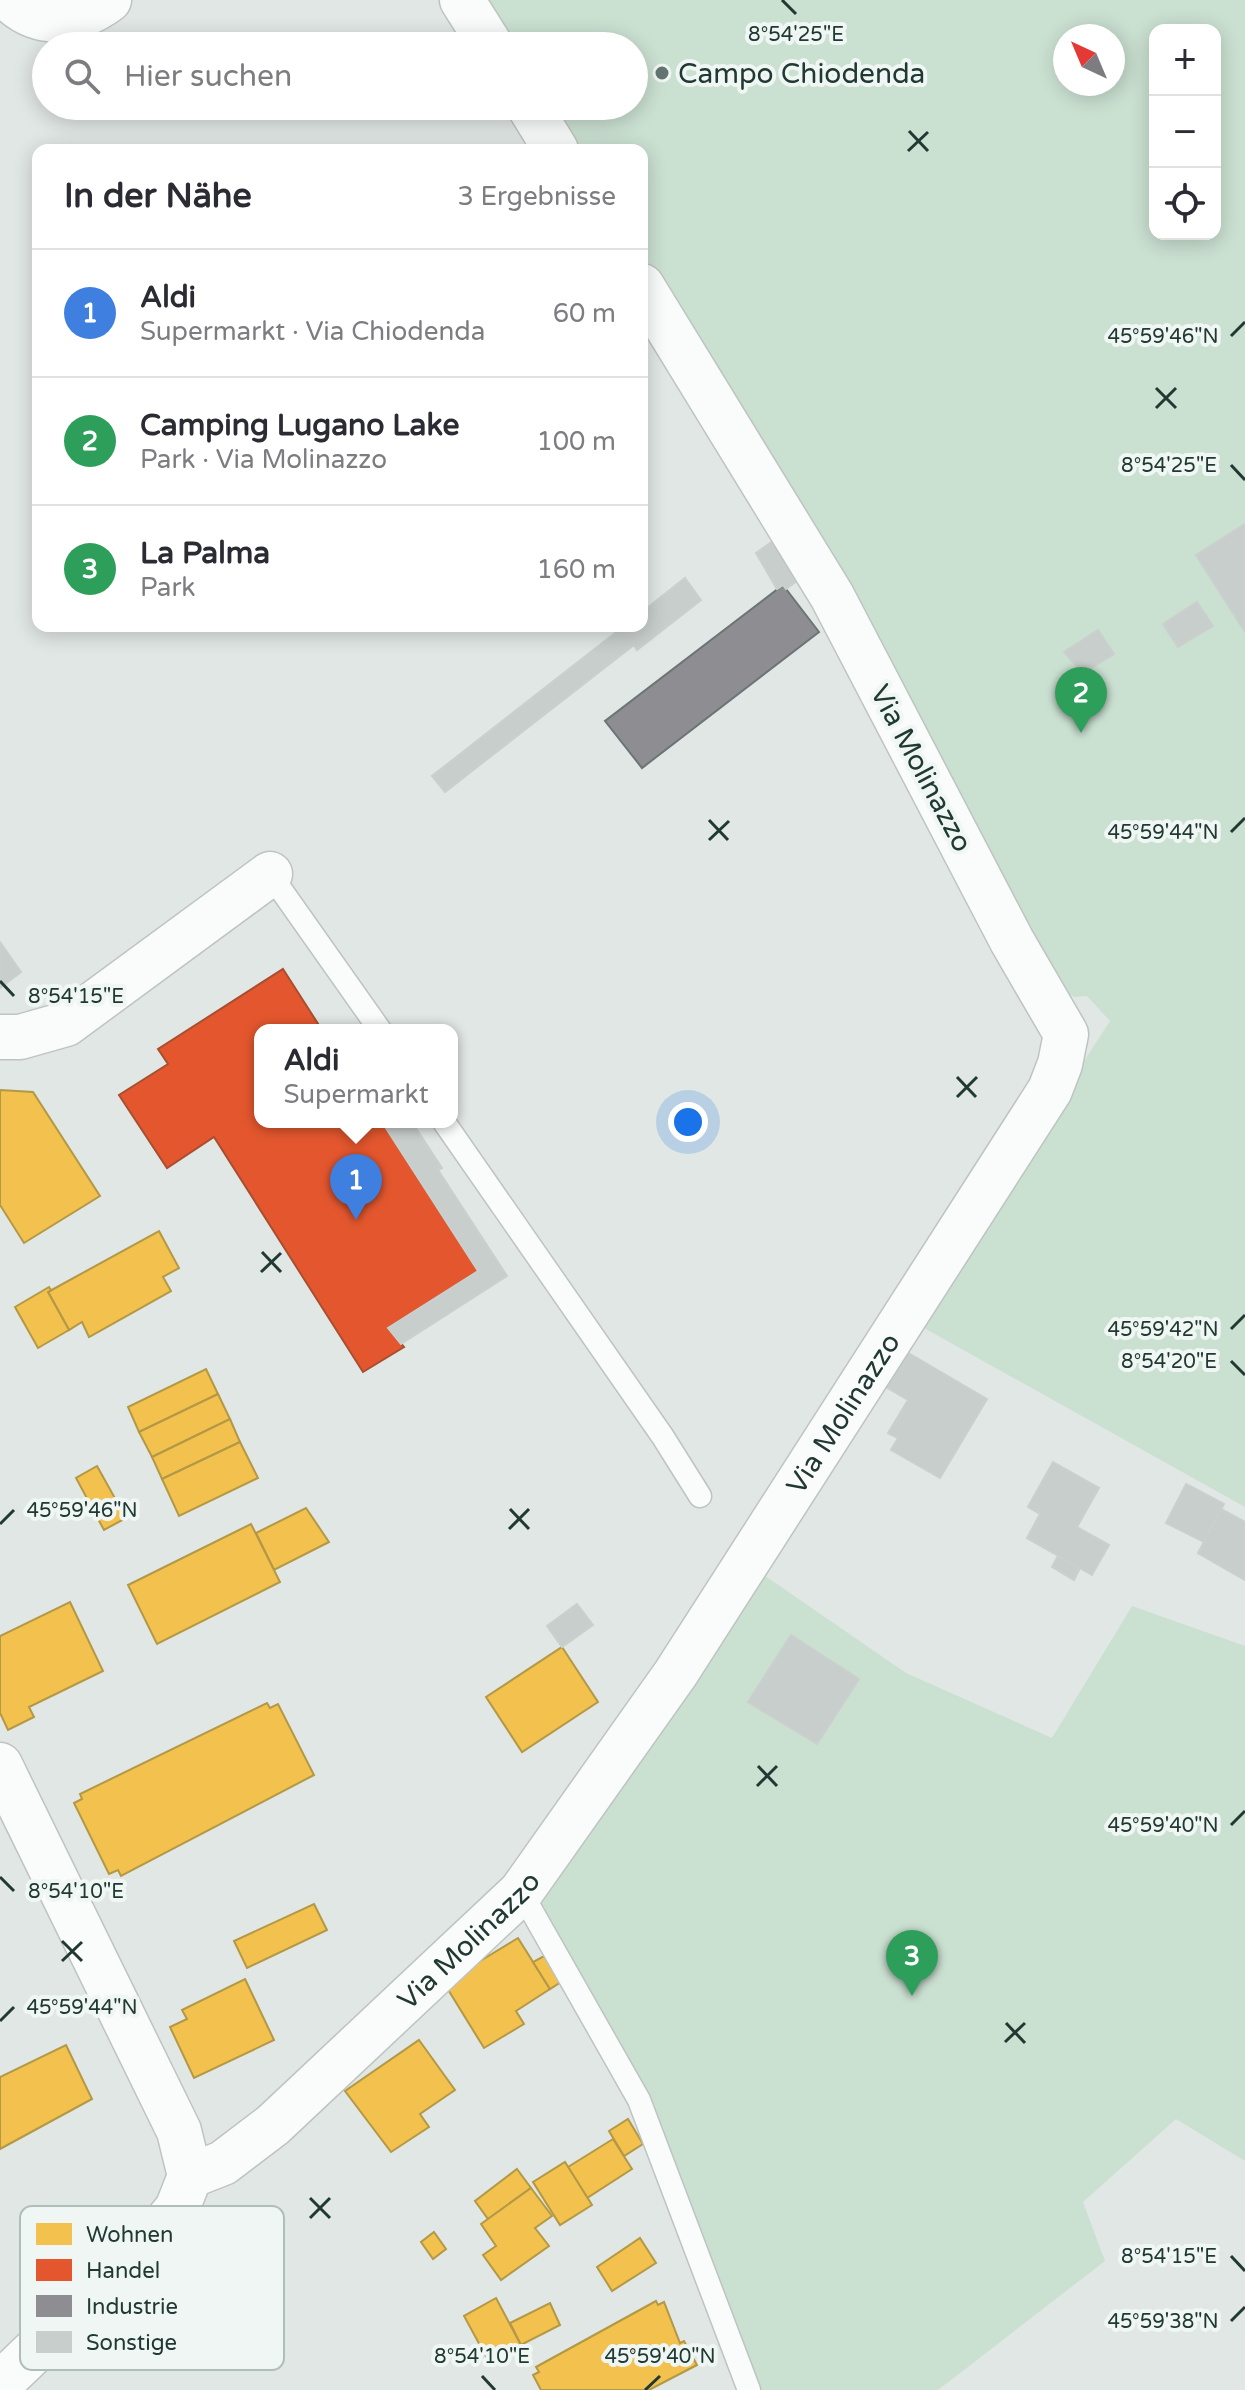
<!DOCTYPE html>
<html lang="de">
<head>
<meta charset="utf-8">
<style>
  :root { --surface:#fff; --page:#f2f2f3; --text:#2b2b33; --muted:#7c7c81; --line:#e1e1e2; --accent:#2563eb }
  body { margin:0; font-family:"Varela Round",sans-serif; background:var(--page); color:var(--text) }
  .controls { position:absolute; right:24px; top:24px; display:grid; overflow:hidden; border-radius:16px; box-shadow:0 4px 20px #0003 }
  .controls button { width:72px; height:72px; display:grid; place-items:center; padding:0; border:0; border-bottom:2px solid var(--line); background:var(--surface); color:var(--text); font:40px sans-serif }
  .compass { position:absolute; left:1053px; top:24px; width:72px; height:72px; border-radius:50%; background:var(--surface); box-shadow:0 4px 20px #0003; rotate:316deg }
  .you { position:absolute; left:688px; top:1122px; width:28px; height:28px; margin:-20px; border:6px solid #fff; border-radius:50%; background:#1a73e8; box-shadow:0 0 0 12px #1a73e833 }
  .badge { display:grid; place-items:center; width:52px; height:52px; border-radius:50%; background:var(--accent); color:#fff; font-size:26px; font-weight:700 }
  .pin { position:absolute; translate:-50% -66px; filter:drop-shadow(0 2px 4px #0008) }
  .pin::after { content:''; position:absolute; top:42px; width:28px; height:24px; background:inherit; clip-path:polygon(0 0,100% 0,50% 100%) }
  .popup { position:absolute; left:254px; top:1024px; width:204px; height:104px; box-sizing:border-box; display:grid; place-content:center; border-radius:16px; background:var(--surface); filter:drop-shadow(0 2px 6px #0005); font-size:26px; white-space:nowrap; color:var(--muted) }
  .popup b { font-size:30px; color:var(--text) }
  .popup::after { content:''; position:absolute; left:50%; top:100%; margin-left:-16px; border:16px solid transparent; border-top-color:var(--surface) }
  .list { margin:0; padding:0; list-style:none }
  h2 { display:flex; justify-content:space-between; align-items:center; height:104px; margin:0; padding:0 32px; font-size:34px }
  h2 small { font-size:26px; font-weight:400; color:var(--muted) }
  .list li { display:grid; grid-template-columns:52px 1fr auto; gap:24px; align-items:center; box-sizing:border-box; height:128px; padding:0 32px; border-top:2px solid var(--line) }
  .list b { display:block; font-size:30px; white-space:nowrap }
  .list p { margin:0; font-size:26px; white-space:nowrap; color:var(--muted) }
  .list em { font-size:26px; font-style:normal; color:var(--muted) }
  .icon { flex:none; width:44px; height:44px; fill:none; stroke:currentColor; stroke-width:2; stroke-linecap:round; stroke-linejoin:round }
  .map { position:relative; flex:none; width:1245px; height:2390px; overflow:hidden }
  .search { position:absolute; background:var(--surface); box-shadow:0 4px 20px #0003; left:32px; top:32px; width:616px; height:88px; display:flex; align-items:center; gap:20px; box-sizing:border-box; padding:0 28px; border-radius:44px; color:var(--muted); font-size:30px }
  .panel { position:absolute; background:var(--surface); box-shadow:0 4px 20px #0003; left:32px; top:144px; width:616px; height:488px; border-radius:16px }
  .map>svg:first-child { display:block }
</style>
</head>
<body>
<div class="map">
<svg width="1245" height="2390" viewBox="0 0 1245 2390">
  <rect width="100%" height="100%" fill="#e1e7e4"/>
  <g fill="#cae0d1" fill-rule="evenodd">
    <path d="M481 0H1245V1507L915 1323 1110 1021 1087 996 1075 997 1056 989 781 483 642 257V150H574L542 106H634V46H508ZM1155 30H1215V234H1155ZM1065 36H1113V84H1065Z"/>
    <polygon points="748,1564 906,1673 1052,1738 1132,1606 1245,1646 1245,2161 1176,2119 1083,2202 1105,2261 938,2390 749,2390 639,2100 521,1892"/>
  </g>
  <g fill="#f2c14e" stroke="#b39846" stroke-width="2">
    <polygon points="0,1090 33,1092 100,1196 24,1243 0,1205"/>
    <polygon points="159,1231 179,1268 163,1277 171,1291 89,1337 82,1322 69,1330 48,1292"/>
    <polygon points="49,1287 51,1290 48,1292 69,1330 38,1348 15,1307"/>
    <polygon points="206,1369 218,1394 139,1432 128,1407"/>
    <polygon points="218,1394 230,1419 152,1457 139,1432"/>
    <polygon points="230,1419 240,1442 162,1479 152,1457"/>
    <polygon points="240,1442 258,1478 179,1516 162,1479"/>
    <polygon points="97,1466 126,1518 104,1530 76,1478"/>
    <polygon points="306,1508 329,1542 274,1570 256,1533"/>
    <polygon points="251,1524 280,1582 157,1644 128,1585"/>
    <polygon points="70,1602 103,1671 29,1707 34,1717 8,1730 0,1713 0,1636"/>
    <polygon points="562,1647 598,1702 522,1752 486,1697"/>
    <polygon points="267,1703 270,1708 278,1704 314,1775 121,1876 118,1870 109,1874 74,1803 82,1799 80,1794"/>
    <polygon points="314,1904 327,1930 247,1968 234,1941"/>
    <polygon points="518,1938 550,1989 516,2011 524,2024 484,2048 444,1983"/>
    <polygon points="544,1956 561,1982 550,1989 533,1962"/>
    <polygon points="245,1979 274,2040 194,2078 170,2027 187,2019 182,2010"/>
    <polygon points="419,2040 455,2090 420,2114 429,2127 391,2152 345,2091"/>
    <polygon points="66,2045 92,2099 0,2149 0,2077"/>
    <polygon points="628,2119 643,2144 624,2156 609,2131"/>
    <polygon points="613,2139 632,2169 587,2198 568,2167"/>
    <polygon points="565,2162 592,2205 560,2225 533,2182"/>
    <polygon points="517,2169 531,2188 488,2219 475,2201"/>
    <polygon points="531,2188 552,2216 535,2228 549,2246 501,2280 483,2255 496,2246 481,2224"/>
    <polygon points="434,2232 446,2249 433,2259 421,2242"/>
    <polygon points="640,2238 656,2263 612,2291 597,2267"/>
    <polygon points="496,2298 521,2345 489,2362 464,2316"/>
    <polygon points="656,2301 658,2305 664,2302 680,2343 684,2341 697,2365 649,2390 541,2390 533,2375 539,2372 536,2367"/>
    <polygon points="550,2303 560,2325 521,2345 510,2323"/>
  </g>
  <polygon fill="#e4572e" stroke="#a94e30" stroke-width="2" points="283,969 322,1030 260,1030 260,1122 382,1122 478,1271 388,1328 404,1347 363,1372 214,1137 167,1168 119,1095 168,1064 158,1049"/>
  <polygon fill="#8d8d92" stroke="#6c7476" stroke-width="2" points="783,585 819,632 642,768 605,721"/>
  <g fill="#c8cecc" stroke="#cad0cd" stroke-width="2">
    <polygon points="1245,524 1245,632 1196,555"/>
    <polygon points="781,535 805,575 786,589 783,585 777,589 756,553"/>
    <polygon points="685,578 701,600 637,650 634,645 445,792 432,776 624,626 642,626 642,612"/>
    <polygon points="1197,602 1213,626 1178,647 1163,624"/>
    <polygon points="1098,630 1114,654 1083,673 1064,652"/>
    <polygon points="0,942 21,972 0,988"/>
    <polygon points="382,1122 412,1122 442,1168 438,1170 507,1276 401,1344 388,1328 478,1271"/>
    <polygon points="905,1351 987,1399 940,1478 891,1450 898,1438 888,1433 908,1400 884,1386"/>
    <polygon points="1053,1462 1099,1488 1077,1527 1109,1545 1092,1575 1027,1538 1040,1514 1028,1507"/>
    <polygon points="1186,1484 1224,1504 1204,1542 1166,1523"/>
    <polygon points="1221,1509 1245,1522 1245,1580 1198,1553"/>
    <polygon points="1058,1556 1080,1568 1074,1580 1052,1567"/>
    <polygon points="577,1604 593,1625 562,1647 547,1626"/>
    <polygon points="791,1635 859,1679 817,1744 748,1702"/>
  </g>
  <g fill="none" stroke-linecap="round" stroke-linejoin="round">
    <defs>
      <g id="service">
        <polyline points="270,874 380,1030"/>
        <polyline points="444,1122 663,1437 700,1496"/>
        <polyline points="521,1892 639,2100 749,2390"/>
      </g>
      <g id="minor">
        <polyline points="462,0 491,46"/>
        <polyline points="529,106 556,150"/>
        <polyline points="0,1037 20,1037 66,1024 270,874"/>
        <polyline points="0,1765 179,2131 190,2176"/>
        <path id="s1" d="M0 2384 159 2231 177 2209 190 2176 223 2163 273 2125 521 1892 676 1673 1050 1090 1060 1064 1066 1034 1012 941 832 596 642 286"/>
      </g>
      <path id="secondary" d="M10 0C40 29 78 23 109 0"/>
    </defs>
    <use href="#service" stroke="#bec4c1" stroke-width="25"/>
    <use href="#minor" stroke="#bec4c1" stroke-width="47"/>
    <use href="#secondary" stroke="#bdc5c2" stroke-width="47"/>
    <use href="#service" stroke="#fafbfb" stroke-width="22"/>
    <use href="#minor" stroke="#fafbfb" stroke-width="44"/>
    <use href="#secondary" stroke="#fafbfb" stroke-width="44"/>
  </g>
  <path fill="none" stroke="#203933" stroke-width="3" d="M782 0 796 14M909 131 928 151M908 151 928 132M1231 336 1245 322M1156 388 1176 408M1156 408 1176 388M1231 465 1245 480M709 820 728 840M1231 832 1245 818M709 840 729 821M0 981 14 996M957 1077 976 1097M957 1097 977 1077M262 1252 281 1272M261 1272 281 1253M1231 1329 1245 1315M1231 1361 1245 1375M510 1509 529 1529M0 1524 14 1510M509 1529 529 1509M758 1766 777 1786M757 1786 777 1766M1231 1825 1245 1811M0 1877 14 1891M62 1941 82 1961M62 1961 82 1942M0 2021 14 2007M1006 2023 1025 2043M1005 2042 1025 2023M310 2198 330 2218M310 2218 330 2198M1231 2256 1245 2271M1231 2321 1245 2307M482 2376 495 2390M645 2390 660 2376"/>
  <circle fill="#647671" stroke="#eff6f3" stroke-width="3" cx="662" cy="73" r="8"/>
  <g text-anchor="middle" stroke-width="8" stroke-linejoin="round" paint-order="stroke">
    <g font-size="28" fill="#203933" stroke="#eff6f3" text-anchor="start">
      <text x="678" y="83">Campo Chiodenda</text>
    </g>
    <g font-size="28" fill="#203933" stroke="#eff6f3">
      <text transform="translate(922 768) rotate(62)" y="10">Via Molinazzo</text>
      <text dy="10" stroke="none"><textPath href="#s1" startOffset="1300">Via Molinazzo</textPath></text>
      <text dy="10" stroke="none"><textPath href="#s1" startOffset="652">Via Molinazzo</textPath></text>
    </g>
  </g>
  <rect x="20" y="2206" width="264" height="164" rx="12" fill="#eff6f3" stroke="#b1bdb9" stroke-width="2"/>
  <rect x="36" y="2223" width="36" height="22" fill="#f2c14e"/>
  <rect x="36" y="2259" width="36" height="22" fill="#e4572e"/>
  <rect x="36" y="2295" width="36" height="22" fill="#8d8d92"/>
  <rect x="36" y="2331" width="36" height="22" fill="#c8cecc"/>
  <g font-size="22" fill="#203933">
    <text x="86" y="2242">Wohnen</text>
    <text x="86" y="2278">Handel</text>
    <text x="86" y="2314">Industrie</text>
    <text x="86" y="2350">Sonstige</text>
  </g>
  <g font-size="20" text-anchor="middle" fill="#203933" stroke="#eff6f3" stroke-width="8" stroke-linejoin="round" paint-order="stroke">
    <text x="796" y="41">8°54'25"E</text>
    <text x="1163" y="343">45°59'46"N</text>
    <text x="1169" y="472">8°54'25"E</text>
    <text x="1163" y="839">45°59'44"N</text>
    <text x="76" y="1003">8°54'15"E</text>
    <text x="1163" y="1336">45°59'42"N</text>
    <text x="1169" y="1368">8°54'20"E</text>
    <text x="82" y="1517">45°59'46"N</text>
    <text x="1163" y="1832">45°59'40"N</text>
    <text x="76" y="1898">8°54'10"E</text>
    <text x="82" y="2014">45°59'44"N</text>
    <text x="1169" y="2263">8°54'15"E</text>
    <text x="1163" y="2328">45°59'38"N</text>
    <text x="482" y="2363">8°54'10"E</text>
    <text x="660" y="2363">45°59'40"N</text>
  </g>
</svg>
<div class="controls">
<button>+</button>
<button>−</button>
<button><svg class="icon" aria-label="locate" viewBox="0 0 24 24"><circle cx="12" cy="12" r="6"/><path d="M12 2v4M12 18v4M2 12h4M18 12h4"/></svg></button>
</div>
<svg class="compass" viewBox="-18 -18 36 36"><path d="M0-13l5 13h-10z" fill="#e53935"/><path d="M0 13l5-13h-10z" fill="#7c7c81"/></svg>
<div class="you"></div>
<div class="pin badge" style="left:356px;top:1220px;background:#3f7fe0">1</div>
<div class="popup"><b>Aldi</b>Supermarkt</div>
<div class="pin badge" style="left:1081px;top:733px;background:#2e9e5b">2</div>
<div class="pin badge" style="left:912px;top:1996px;background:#2e9e5b">3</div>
<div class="search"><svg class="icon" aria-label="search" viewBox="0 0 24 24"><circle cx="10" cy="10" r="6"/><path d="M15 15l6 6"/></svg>Hier suchen</div>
<section class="panel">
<h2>In der Nähe<small>3 Ergebnisse</small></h2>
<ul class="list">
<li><span class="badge" style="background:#3f7fe0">1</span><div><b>Aldi</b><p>Supermarkt · Via Chiodenda</p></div><em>60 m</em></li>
<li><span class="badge" style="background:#2e9e5b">2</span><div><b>Camping Lugano Lake</b><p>Park · Via Molinazzo</p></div><em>100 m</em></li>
<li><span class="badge" style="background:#2e9e5b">3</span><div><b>La Palma</b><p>Park</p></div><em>160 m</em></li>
</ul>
</section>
</div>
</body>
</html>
